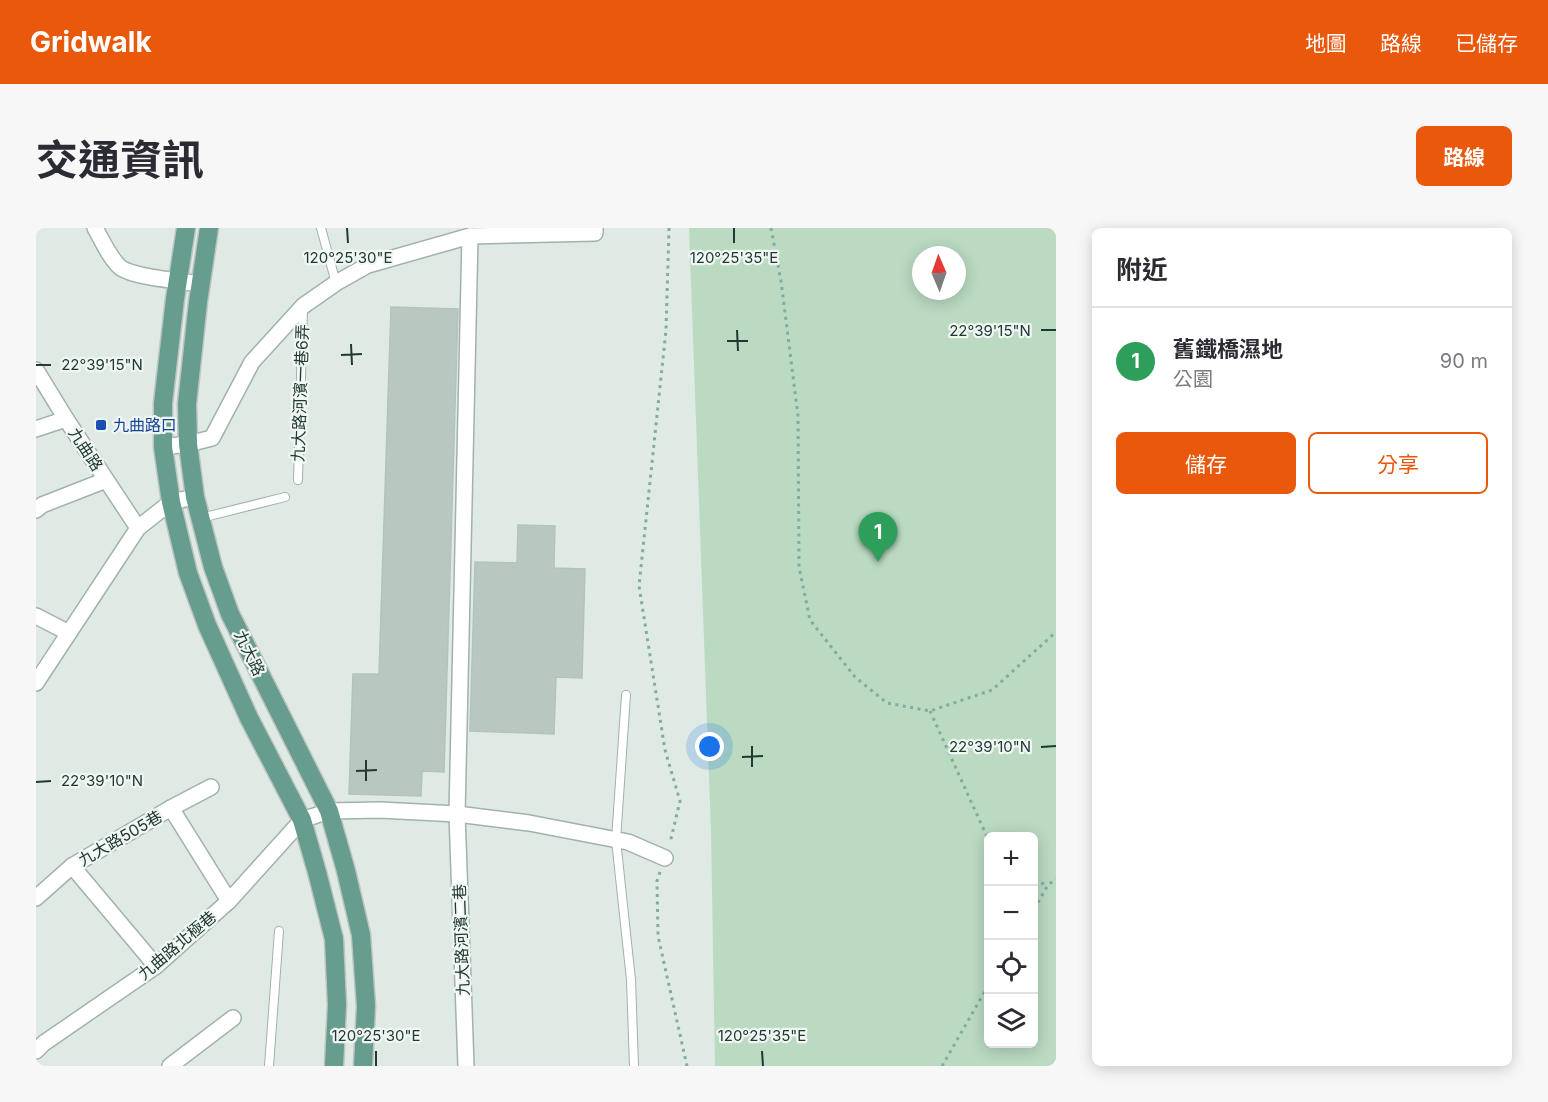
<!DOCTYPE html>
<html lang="zh-TW">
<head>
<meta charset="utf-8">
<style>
  :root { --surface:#fff; --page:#f7f7f7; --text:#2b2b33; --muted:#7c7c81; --line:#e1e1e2; --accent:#ea580c }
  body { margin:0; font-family:Inter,"Noto Sans TC",sans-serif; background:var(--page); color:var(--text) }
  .controls { position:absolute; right:18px; bottom:18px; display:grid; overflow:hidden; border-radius:9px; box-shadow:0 3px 15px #0003 }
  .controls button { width:54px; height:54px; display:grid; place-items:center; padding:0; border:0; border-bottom:2px solid var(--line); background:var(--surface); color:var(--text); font:30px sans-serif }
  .compass { position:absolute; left:876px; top:18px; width:54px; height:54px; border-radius:50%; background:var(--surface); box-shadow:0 3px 15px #0003; rotate:358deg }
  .you { position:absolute; left:674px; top:519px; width:21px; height:21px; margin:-15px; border:4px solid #fff; border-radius:50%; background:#1a73e8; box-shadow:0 0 0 9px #1a73e833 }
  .badge { display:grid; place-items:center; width:39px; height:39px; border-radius:50%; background:var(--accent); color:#fff; font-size:20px; font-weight:700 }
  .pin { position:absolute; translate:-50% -50px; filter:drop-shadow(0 2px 3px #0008) }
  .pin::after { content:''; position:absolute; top:32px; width:21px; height:18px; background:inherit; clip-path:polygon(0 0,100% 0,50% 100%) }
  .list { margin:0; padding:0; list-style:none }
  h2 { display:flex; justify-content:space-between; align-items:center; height:78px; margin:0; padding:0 24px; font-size:26px }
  h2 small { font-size:20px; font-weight:400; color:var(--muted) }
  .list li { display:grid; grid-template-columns:39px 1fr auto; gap:18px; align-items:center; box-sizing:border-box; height:108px; padding:0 24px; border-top:2px solid var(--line) }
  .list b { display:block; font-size:22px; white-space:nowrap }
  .list p { margin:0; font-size:20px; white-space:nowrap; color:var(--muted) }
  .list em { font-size:20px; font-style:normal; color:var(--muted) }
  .actions { display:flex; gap:12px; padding:18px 24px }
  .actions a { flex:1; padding:14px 0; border:2px solid var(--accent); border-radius:9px; text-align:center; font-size:21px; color:var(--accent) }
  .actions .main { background:var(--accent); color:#fff }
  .icon { flex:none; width:33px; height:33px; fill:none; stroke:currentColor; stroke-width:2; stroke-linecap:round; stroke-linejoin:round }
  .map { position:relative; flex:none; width:1020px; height:838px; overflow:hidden; border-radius:9px }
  header { display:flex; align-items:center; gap:36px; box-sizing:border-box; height:84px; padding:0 30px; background:var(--accent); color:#fff }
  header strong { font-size:28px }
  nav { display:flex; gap:33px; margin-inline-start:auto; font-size:21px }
  .intro { display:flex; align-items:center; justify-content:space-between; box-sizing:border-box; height:144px; padding:0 36px }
  h1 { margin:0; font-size:42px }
  .button { padding:15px 27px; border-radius:9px; background:var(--accent); color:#fff; font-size:21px; font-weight:700 }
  main { display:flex; gap:36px; padding:0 36px }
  aside { flex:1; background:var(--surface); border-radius:9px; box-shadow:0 3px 15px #0003 }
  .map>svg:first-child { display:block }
</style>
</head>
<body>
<header>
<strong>Gridwalk</strong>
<nav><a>地圖</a><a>路線</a><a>已儲存</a></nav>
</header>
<div class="intro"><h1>交通資訊</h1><a class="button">路線</a></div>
<main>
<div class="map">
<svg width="1020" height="838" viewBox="0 0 1020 838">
  <rect width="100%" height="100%" fill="#e0eae5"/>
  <path fill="#badac2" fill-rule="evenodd" d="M653 0H1020V838H679L675 604ZM885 27H921V63H885ZM952 608H998V816H952Z"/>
  <g fill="#b9c7c1" stroke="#b3c3bc" stroke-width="1.5">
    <polygon points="355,79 422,81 408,544 386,543 385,568 313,566 317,446 343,446"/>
    <polygon points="482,297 519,298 518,340 549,341 546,450 520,449 518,506 434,503 439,334 481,335"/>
  </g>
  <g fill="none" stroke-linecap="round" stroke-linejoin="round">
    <defs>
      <g id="lane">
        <polyline points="285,0 300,55"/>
        <polyline points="262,252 267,80"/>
        <polyline points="165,290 249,269"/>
        <polyline points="590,467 580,612 595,752 598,838"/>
        <polyline points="233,838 243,703"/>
      </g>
      <g id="street">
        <path d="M59 0C66 12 74 31 85 40 100 50 146 53 164 56"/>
        <polyline points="0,142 30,191 102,300"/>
        <polyline points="0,201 30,191"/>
        <polyline points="127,219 152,216 176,210 216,134 267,78 300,55 332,37 434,8 559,5 559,0"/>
        <polyline points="0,282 6,277 70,252"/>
        <polyline points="0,388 33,405"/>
        <polyline points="0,455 102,300 135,274 159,269"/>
        <polyline points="135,580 193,673"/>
        <polyline points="36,638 120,738"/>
        <polyline points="0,670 36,638 135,580 175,559"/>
        <polyline points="0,823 8,815 120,738 193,673 266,592 293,583 344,582 421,586 493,595 592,614 629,630"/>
        <polyline points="134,838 197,790"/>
        <polyline points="430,838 421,586 434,8"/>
      </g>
      <g id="primary">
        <polyline points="150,0 139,71 127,175 127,219 135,274 152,345 171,397 213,490 266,592 281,644 298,711 301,777 298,838"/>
        <polyline points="173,0 162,74 151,176 152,216 159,269 177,339 194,386 293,583 310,643 325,707 330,778 327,838"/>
      </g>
    </defs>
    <use href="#lane" stroke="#a3b1ac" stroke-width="10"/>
    <use href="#street" stroke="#a3b1ac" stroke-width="18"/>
    <use href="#primary" stroke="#bdc4c2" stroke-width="21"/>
    <g stroke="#82ac9e" stroke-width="3" stroke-dasharray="3 4.5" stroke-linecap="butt">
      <polyline points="633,0 630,102 603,358 629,522 644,573 634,615"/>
      <polyline points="735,0 745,53 762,188 763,339 774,392 819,449 851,475 894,483 956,462 1020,404"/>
      <polyline points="894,483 952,611"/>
      <polyline points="624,644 621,653 622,708 651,838"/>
      <polyline points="998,653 1012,657"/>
      <polyline points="998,681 1012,657 1020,651"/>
      <polyline points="906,838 952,758"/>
    </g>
    <use href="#lane" stroke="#fff" stroke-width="8"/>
    <use href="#street" stroke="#fff" stroke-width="15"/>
    <use href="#primary" stroke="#679d8e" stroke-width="18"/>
  </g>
  <path fill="none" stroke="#223933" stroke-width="2" d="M311 0 312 15M698 0V15M701 102 702 123M1005 102H1020M691 113H712M315 116 316 137M305 127 326 126M0 137H15M716 518V539M1005 519 1020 518M706 529 727 528M330 532V553M320 543 341 542M0 554 15 553M340 823V838M726 823 727 838"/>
  <rect fill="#1a4fb4" stroke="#f0f7f3" stroke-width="2" x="59" y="191" width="12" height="12" rx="3"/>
  <g text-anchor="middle" stroke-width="4.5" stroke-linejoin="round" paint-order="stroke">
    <g font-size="16" fill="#223933" stroke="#f0f7f3">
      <text transform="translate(264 165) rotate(-88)" y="6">九大路河濱一巷6弄</text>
      <text transform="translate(50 221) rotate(57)" y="6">九曲路</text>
      <text transform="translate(214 425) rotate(64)" y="6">九大路</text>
      <text transform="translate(84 610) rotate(-30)" y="6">九大路505巷</text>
      <text transform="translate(425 712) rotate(-92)" y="6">九大路河濱二巷</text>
      <text transform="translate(141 717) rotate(-40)" y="6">九曲路北極巷</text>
    </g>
    <g font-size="16" fill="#164399" stroke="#f0f7f3" text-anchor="start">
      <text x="77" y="203">九曲路口</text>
    </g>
  </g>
  <g font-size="15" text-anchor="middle" fill="#223933" stroke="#f0f7f3" stroke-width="4.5" stroke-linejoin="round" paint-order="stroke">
    <text x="312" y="35">120°25'30"E</text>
    <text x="698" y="35">120°25'35"E</text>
    <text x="954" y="108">22°39'15"N</text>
    <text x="66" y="142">22°39'15"N</text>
    <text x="954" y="524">22°39'10"N</text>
    <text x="66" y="558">22°39'10"N</text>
    <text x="340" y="813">120°25'30"E</text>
    <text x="726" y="813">120°25'35"E</text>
  </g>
</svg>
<div class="controls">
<button>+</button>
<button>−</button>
<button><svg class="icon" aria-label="locate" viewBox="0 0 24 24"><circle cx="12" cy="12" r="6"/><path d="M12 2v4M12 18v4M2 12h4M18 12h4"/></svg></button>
<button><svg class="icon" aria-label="layers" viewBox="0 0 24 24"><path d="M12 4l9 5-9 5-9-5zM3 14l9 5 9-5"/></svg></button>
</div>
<svg class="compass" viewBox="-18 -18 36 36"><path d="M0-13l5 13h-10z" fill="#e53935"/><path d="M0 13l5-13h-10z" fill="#7c7c81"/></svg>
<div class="you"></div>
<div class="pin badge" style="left:842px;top:334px;background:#2e9e5b">1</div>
</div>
<aside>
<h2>附近<small></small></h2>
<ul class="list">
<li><span class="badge" style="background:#2e9e5b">1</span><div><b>舊鐵橋濕地</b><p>公園</p></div><em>90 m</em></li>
</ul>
<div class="actions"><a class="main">儲存</a><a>分享</a></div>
</aside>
</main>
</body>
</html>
